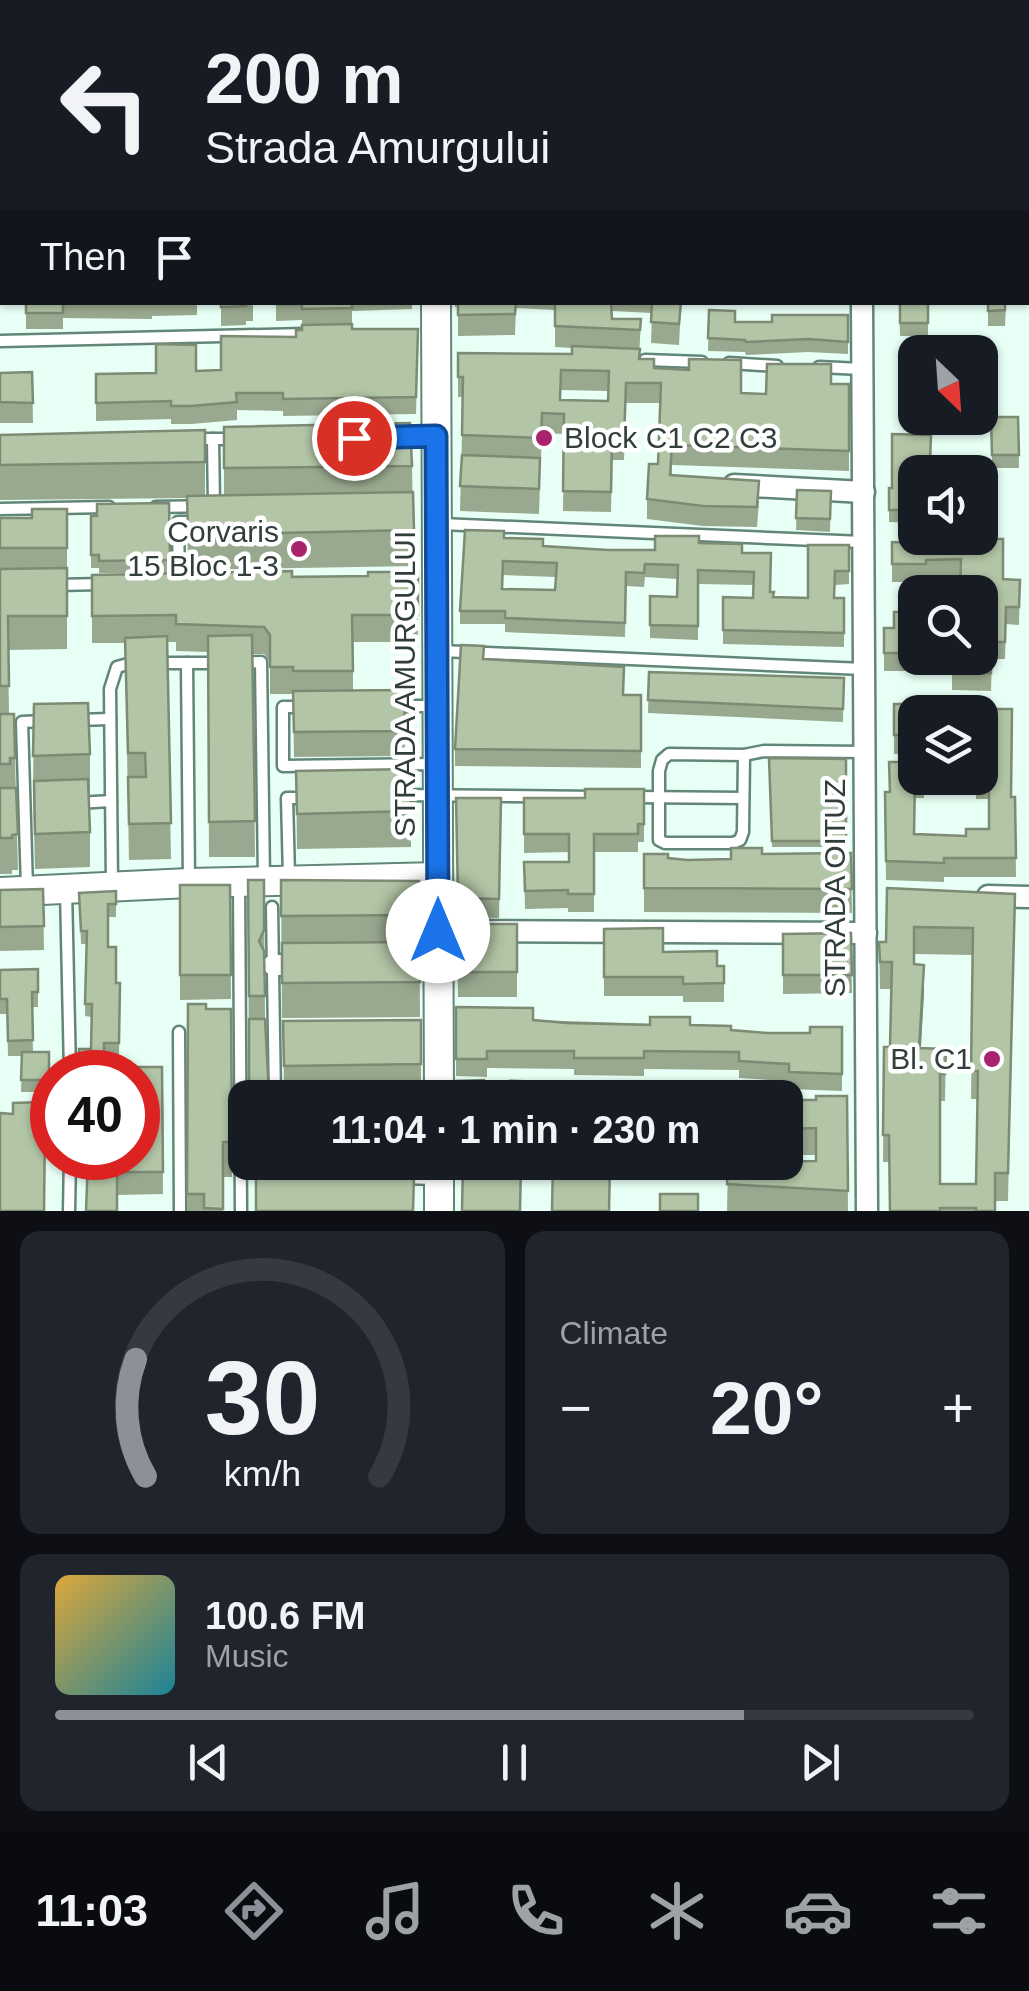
<!DOCTYPE html>
<meta charset="utf-8">
<style>
:root{--surface:#171b24;--page:#20242c;--text:#f1f3f6;--muted:#9ea1a6;--line:#363941;--accent:#8c9099}
body{margin:0;font-family:Helvetica,sans-serif;background:var(--page);color:var(--text);height:100vh;display:flex;flex-direction:column;font-size:38px;white-space:nowrap}
*{box-sizing:border-box;margin:0}
p{font-size:32px;color:var(--muted)}
.icon{flex:none;width:55px;height:55px;fill:none;stroke:currentColor;stroke-width:2;stroke-linecap:round;stroke-linejoin:round}
.map{position:relative;height:1211px;overflow:hidden}
.sheet{display:flex;flex-direction:column;gap:20px;padding:20px;background:#0d0f14;flex:1}
.sheet>*{flex:none}
.hud{position:absolute;left:0px;top:0px;width:1030px;height:305px;box-shadow:0 2px 8px #0004;background:#171b24;color:var(--text);overflow:hidden}
.needle{width:65px;rotate:155deg}
.controls{position:absolute;left:898px;top:335px;display:grid;gap:20px}
.controls a{display:grid;place-items:center;width:100px;height:100px;border-radius:20px;background:var(--surface);box-shadow:0 2px 8px #0004;font-size:50px}
.speed{position:absolute;left:30px;top:1050px;display:flex;gap:20px;font-size:50px;font-weight:700;text-align:center}
.speed>*{display:grid;place-content:center;width:130px;height:130px;border-radius:50%;background:var(--surface);box-shadow:0 2px 8px #0004;line-height:1}
.speed .limit{border:15px solid #d22;background:#fff;color:#111}
.pin{position:absolute;display:grid;place-items:center;width:85px;height:85px;color:#fff;margin:-42px;border:5px solid #fff;border-radius:50%;box-shadow:0 2px 10px #0007}
.me{position:absolute;width:110px;margin:-55px;rotate:0deg;stroke-linejoin:round;filter:drop-shadow(0 0 8px #0008)}
.turn{display:flex;align-items:center;gap:35px;height:210px;padding:0 40px;font-size:45px}
.turn .icon{width:130px;height:130px;stroke-width:2.5}
.turn b{display:block;font-size:70px;line-height:85px}
.then{display:flex;align-items:center;height:95px;padding:0 40px;background:#0003;gap:20px;font-size:38px}
.big{font-size:75px;font-weight:800;line-height:1.1}
.sheet .card{flex:1;display:flex;flex-direction:column;justify-content:center;gap:15px;min-width:0;padding:0 35px;border-radius:20px;background:var(--page)}
.sheet .dial{align-items:center;gap:0}
.dial svg{height:260px;overflow:visible;fill:none;stroke:var(--line);stroke-width:7;stroke-linecap:round;text-anchor:middle}
.dial text{fill:var(--text);stroke:none}
.song{display:flex;align-items:center;gap:30px}
.cover{width:120px;height:120px;border-radius:15px;background:linear-gradient(135deg,hsl(40 70% 55%),hsl(190 70% 35%))}
.played{height:10px;border-radius:5px;background:linear-gradient(90deg,var(--accent) 75%,var(--line) 75%)}
.keys{display:flex;justify-content:space-around;direction:ltr}
.heat{display:flex;justify-content:space-between;align-items:center;font-size:55px;direction:ltr}
.sheet .tiles{flex:1;display:grid;gap:20px;grid-template-columns:1fr 1fr}
.card:last-child{grid-column:span 2}
.trip{position:absolute;left:228px;top:1080px;width:575px;height:100px;border-radius:20px;background:var(--surface);box-shadow:0 2px 8px #0004;font-weight:800;line-height:100px;text-align:center}
.tabs{display:flex;height:160px;justify-content:space-around;align-items:center;background:#090b0e;color:var(--muted)}
.tabs .icon{width:70px;height:70px}
.tabs .current{color:var(--accent)}
.tabs b{font-size:45px;color:var(--text)}
.map>svg:first-child{display:block}
.lines{fill:none;stroke-linecap:round;stroke-linejoin:round}
.lane-casing{stroke:#628677;stroke-width:15}
.street-casing{stroke:#628677;stroke-width:25}
.secondary-casing{stroke:#628677;stroke-width:32}
.lane{stroke:#fff;stroke-width:10}
.street{stroke:#fff;stroke-width:20}
.secondary{stroke:#fff;stroke-width:28}
.wall{fill:#99a98f;fill-rule:evenodd}
.shaded-wall{fill:#7d8a74}
.building{fill:#b2c5a6;stroke:#7d8a74;stroke-width:2.5;fill-rule:evenodd}
.route-casing{stroke:#114b97;stroke-width:25}
.route{stroke:#1a73e8;stroke-width:18}
.poi-dot{fill:#a9236c;stroke:#fff;stroke-width:4}
.labels{text-anchor:middle;stroke-width:9;stroke-linejoin:round;paint-order:stroke}
.poi-label{font-size:30px;fill:#303f39;stroke:#fff;text-anchor:end}
.street-label{font-size:30px;fill:#303f39;stroke:#fff}
</style>
<div class="map">
<svg width="1029" height="1211" viewBox="0 0 1029 1211">
<rect width="100%" height="100%" fill="#e7fff4"/>
<g class="lines">
<defs>
<g id="lane">
<polyline points="0,27 2,27"/>
<polyline points="0,143 2,143"/>
<polyline points="0,244 2,244"/>
<polyline points="0,341 305,334"/>
<polyline points="645,360 702,362"/>
<polyline points="729,363 777,366"/>
<polyline points="819,367 862,369"/>
<polyline points="398,437 436,436"/>
<polyline points="193,439 236,439"/>
<polyline points="156,507 214,506 213,439"/>
<polyline points="0,509 109,507"/>
<polyline points="441,524 863,542"/>
<polyline points="179,583 178,522 201,522"/>
<polyline points="58,585 101,584"/>
<polyline points="441,651 864,669"/>
<polyline points="157,663 187,663 189,882"/>
<polyline points="187,663 218,663"/>
<polyline points="240,663 261,662 264,879"/>
<polyline points="391,706 434,706"/>
<polyline points="304,707 283,707 283,766 436,764"/>
<polyline points="76,720 110,719"/>
<polygon points="669,754 744,755 743,832 740,840 733,843 665,843 659,840 659,771 662,760"/>
<polyline points="744,755 764,751 865,752"/>
<polyline points="399,795 597,797"/>
<polyline points="634,797 743,798"/>
<polyline points="77,803 111,801"/>
<polyline points="289,877 287,798 307,798"/>
<polyline points="239,882 241,1211"/>
<polyline points="112,884 110,689 117,667 135,662"/>
<polyline points="27,888 22,722 44,721"/>
<polyline points="66,890 70,1072"/>
<polyline points="272,907 275,1098"/>
<polyline points="179,1032 180,1211"/>
<polyline points="400,1178 438,1179"/>
<polyline points="69,1211 70,1158"/>
</g>
<g id="street">
<polyline points="860,2 860,0"/>
<polyline points="1028,183 1029,183"/>
<polyline points="862,302 867,1211"/>
<polyline points="734,485 864,492"/>
<polyline points="988,896 1029,897"/>
<polyline points="439,931 866,933"/>
<polyline points="273,965 307,965"/>
<polyline points="511,1092 667,1098"/>
</g>
<g id="secondary">
<polyline points="436,0 436,2"/>
<polyline points="436,302 439,1098"/>
<polyline points="0,892 189,883 438,877"/>
<polyline points="439,1162 439,1211"/>
</g>
</defs>
<!-- lane casing -->
<use href="#lane" class="lane-casing"/>
<!-- street casing -->
<use href="#street" class="street-casing"/>
<!-- secondary casing -->
<use href="#secondary" class="secondary-casing"/>
<!-- lane -->
<use href="#lane" class="lane"/>
<!-- street -->
<use href="#street" class="street"/>
<!-- secondary -->
<use href="#secondary" class="secondary"/>
</g>
<!-- wall -->
<g class="wall">
<polygon points="0,0 36,0 36,2 160,0 160,2 2,2 2,6 0,6"/>
<polygon points="194,0 286,0 286,1 194,2"/>
<rect x="460" y="0" width="35" height="2"/>
<polygon points="793,0 839,0 838,2"/>
<rect x="0" y="75" width="2" height="47"/>
<rect x="0" y="151" width="2" height="82"/>
<polygon points="26,302 197,302 197,315 152,316 152,319 63,318 63,329 26,329"/>
<polygon points="221,302 253,302 253,321 246,321 246,325 221,326"/>
<polygon points="276,302 412,302 412,309 352,311 352,329 418,329 416,414 283,416 283,411 237,410 237,420 191,424 171,424 171,419 96,421 96,374 221,370 296,337 302,330 302,320 276,321"/>
<path d="M455,302H683L681,304L679,345L651,343L652,313L612,311V319H641L639,359L654,368L741,393L766,394L831,384H849V471L672,465V476L759,501L757,527L703,526L647,519V499L658,464L660,403H626L624,460H612L611,512L563,511L564,434L542,433L541,458L479,456L540,483L539,514L460,511L463,397H458V353L572,354V348L555,347V310L516,308L515,335L458,336V307H455ZM561,390L608,391V401L561,400Z"/>
<polygon points="899,302 928,302 928,336 900,336"/>
<polygon points="1006,302 1005,326 988,326 988,303 955,303"/>
<polygon points="709,310 735,322 772,322 848,315 848,354 808,352 746,355 745,352 708,351"/>
<polygon points="32,372 33,423 0,423 0,373"/>
<polygon points="991,417 1018,417 1019,468 992,468"/>
<polygon points="224,427 412,466 414,566 188,570 187,498 0,500 0,435 205,430 205,496 224,496"/>
<polygon points="915,472 915,523 889,522 889,488 892,488"/>
<polygon points="797,490 831,491 830,532 796,530"/>
<polygon points="169,503 170,573 99,573 99,568 91,568 91,516"/>
<polygon points="67,509 67,568 0,569 0,518 32,518"/>
<path d="M504,538L543,546L608,550H655L699,543L742,553L773,597L808,598L849,545V584L835,585L834,598H844V647L723,644V597L753,598L754,585L698,584V640L650,638V596L677,597L678,579L645,577L644,587L626,586L625,637L505,632V624H460V611ZM503,575L556,577L555,590L503,589Z"/>
<polygon points="892,542 927,543 1003,579 1020,580 1019,625 1006,624 1005,659 992,659 991,691 952,690 952,658 980,658 980,592 960,577 926,577 926,582 892,582"/>
<polygon points="67,568 67,649 8,650 9,714 15,758 18,870 12,870 12,874 0,874 0,569"/>
<polygon points="418,572 418,642 353,642 353,691 404,690 405,756 294,757 293,694 270,694 270,662 264,654 253,654 255,857 209,857 208,652 176,651 176,642 167,642 171,859 129,860 125,643 92,643 92,575 368,576"/>
<polygon points="915,612 916,671 884,671 884,628 894,628"/>
<polygon points="484,659 624,695 641,695 641,768 455,766 455,749"/>
<polygon points="649,672 844,678 843,722 648,713"/>
<polygon points="34,704 90,754 90,867 35,869 33,791"/>
<polygon points="894,704 915,712 924,778 924,798 915,798 914,834 966,836 989,829 989,799 976,799 976,778 980,752 1011,797 1015,797 1016,877 944,877 944,882 886,880 885,792 889,792 899,762 899,754 894,754"/>
<polygon points="769,758 846,759 846,847 772,847"/>
<polygon points="410,769 411,847 297,849 296,771"/>
<polygon points="644,789 644,842 638,842 638,852 594,852 594,912 568,912 568,908 525,909 524,862 569,862 569,852 524,853 524,798 585,798"/>
<polygon points="456,798 501,798 499,918 458,917"/>
<polygon points="851,853 852,913 644,912 644,854 687,860 731,859 762,854"/>
<polygon points="248,880 264,880 265,1019 249,1098"/>
<polygon points="281,880 419,881 420,1017 282,1018"/>
<polygon points="180,885 230,885 231,999 180,1000"/>
<path d="M887,888L1015,894L1008,1201H995V1211H890L889,1162H883L884,1047H890L891,989H880L879,942H886ZM914,954L973,955L971,1099H977L976,1184H940V1101H945L946,1049L921,1048L924,992L914,964Z"/>
<polygon points="43,889 44,950 0,951 0,890"/>
<polygon points="116,891 116,917 108,917 108,947 116,983 120,983 119,1056 104,1056 91,1049 92,1017 85,1016 86,944 81,944 79,893"/>
<polygon points="457,924 517,924 517,997 458,997"/>
<polygon points="604,929 663,952 717,966 724,966 724,1002 683,1002 683,996 604,996"/>
<polygon points="851,933 852,993 783,994 783,934"/>
<polygon points="38,969 38,1007 32,1007 33,1052 49,1052 49,1092 21,1092 22,1056 8,1056 7,1014 0,1014 0,970"/>
<polygon points="188,1004 206,1009 231,1009 232,1177 223,1177 223,1211 187,1211"/>
<polygon points="456,1007 533,1020 690,1025 767,1033 810,1033 842,1027 842,1091 789,1089 789,1081 739,1078 739,1070 644,1069 644,1076 574,1075 574,1069 487,1068 487,1077 456,1076"/>
<polygon points="421,1020 421,1089 284,1090 283,1021"/>
<polygon points="162,1067 163,1194 117,1195 85,1178 85,1158 138,1158"/>
<polygon points="847,1096 848,1211 727,1211 728,1162 816,1161 816,1155 785,1155 785,1100 816,1100"/>
<polygon points="51,1109 51,1141 45,1142 13,1114"/>
<polygon points="249,1162 422,1162 422,1170 301,1169 250,1177"/>
</g>
<!-- shaded-wall -->
<polygon class="shaded-wall" points="924,965 924,992 919,1076 919,1048"/>
<!-- building -->
<g class="building">
<rect x="544" y="0" width="88" height="2"/>
<rect x="902" y="0" width="30" height="2"/>
<rect x="966" y="0" width="31" height="2"/>
<polygon points="86,1 86,2 6,2"/>
<rect x="0" y="75" width="2" height="22"/>
<rect x="0" y="151" width="2" height="64"/>
<polygon points="26,302 152,302 152,303 63,303 63,313 26,313"/>
<polygon points="221,302 246,302 246,306 221,307"/>
<polygon points="276,302 352,302 352,308 302,309 302,304 276,304"/>
<polygon points="458,302 516,302 515,314 458,315"/>
<polygon points="555,302 611,302 612,319 641,319 640,330 555,326"/>
<polygon points="652,302 681,302 679,324 651,322"/>
<rect x="900" y="302" width="28" height="21"/>
<polygon points="988,302 1005,302 1005,310 988,311"/>
<polygon points="709,310 735,311 735,322 772,322 772,315 848,315 848,342 808,339 746,342 745,340 708,338"/>
<polygon points="352,324 352,329 418,329 416,397 283,399 283,393 236,393 237,402 191,406 171,406 171,401 96,403 96,374 156,373 156,344 196,345 196,371 221,370 221,336 296,337 296,330 302,330 302,325"/>
<path d="M572,346L640,349L639,359H654V368L689,370V359L741,360V393L766,394L767,364H831V384H849V451L672,445L670,475L759,481L757,507L703,506L647,499L649,464H658L661,383H626L624,440H612L611,492L563,491L564,414L542,413L541,438L462,435L463,377H458V353L572,354ZM561,370L609,371L608,401L560,400Z"/>
<polygon points="32,372 33,403 0,402 0,373"/>
<polygon points="991,417 1018,417 1019,455 992,455"/>
<polygon points="410,423 412,466 224,468 224,427"/>
<polygon points="205,430 205,462 0,465 0,435"/>
<polygon points="892,434 931,435 930,462 934,462 934,472 915,472 915,510 889,510 889,488 892,488"/>
<polygon points="462,455 540,458 539,489 460,486"/>
<polygon points="797,490 831,491 830,519 796,518"/>
<polygon points="413,492 414,530 188,535 187,496"/>
<polygon points="169,503 170,560 99,561 99,555 91,555 91,516 97,516 97,504"/>
<polygon points="32,509 67,509 67,548 0,548 0,518 32,518"/>
<path d="M465,530L504,531V538L543,539V546L608,550H655V536H699V543L742,544V553H771L770,592H774L773,597L808,598V545H849V571H835L834,598H844V633L723,630V597L753,598L754,572L698,570V626L650,625V596L677,597L678,565L645,564L644,573L626,572L625,623L505,618V611H460ZM503,561L557,563L555,590L502,589Z"/>
<polygon points="927,538 1003,539 1003,579 1020,580 1019,607 1006,607 1005,642 992,642 991,673 952,673 952,658 980,658 980,592 960,592 961,559 926,560 926,564 892,564 892,542 927,543"/>
<polygon points="67,568 67,616 8,616 9,686 0,686 0,569"/>
<polygon points="292,571 292,577 368,576 368,572 418,572 418,615 352,615 353,671 293,671 293,667 270,667 270,635 264,627 176,624 176,615 92,616 92,575"/>
<polygon points="894,612 915,612 915,653 884,653 884,628 894,628"/>
<polygon points="252,635 255,821 209,822 208,636"/>
<polygon points="167,636 171,823 129,824 128,777 146,777 145,753 128,753 125,638"/>
<polygon points="461,645 484,646 483,659 624,667 623,695 641,695 641,751 455,749"/>
<polygon points="649,672 844,678 843,709 648,700"/>
<polygon points="404,690 405,731 294,732 293,691"/>
<polygon points="88,703 90,754 33,756 34,704"/>
<polygon points="894,704 944,704 944,712 915,712 915,778 924,778 924,779 915,780 914,834 966,836 966,829 989,829 989,780 976,780 976,778 980,778 981,709 1012,709 1011,797 1015,797 1016,858 944,858 944,863 886,861 885,792 890,792 889,762 900,762 899,735 894,735"/>
<polygon points="0,714 14,714 15,758 10,758 10,764 0,764"/>
<polygon points="769,758 846,759 846,841 772,841"/>
<polygon points="410,769 411,811 297,814 296,771"/>
<polygon points="88,779 90,832 35,834 34,781"/>
<polygon points="0,788 16,788 18,834 12,835 12,838 0,838"/>
<polygon points="585,789 644,789 644,824 638,824 638,834 594,834 594,894 568,894 568,890 525,891 524,862 569,862 569,834 524,834 524,798 585,798"/>
<polygon points="456,798 501,798 499,899 458,898"/>
<polygon points="731,848 762,848 762,854 851,853 852,889 644,888 644,854 668,854 668,858 687,860 731,859"/>
<polygon points="248,880 264,880 264,930 259,941 264,951 265,996 249,996"/>
<polygon points="281,880 419,881 419,915 281,916"/>
<polygon points="180,885 230,885 231,975 180,975"/>
<path d="M887,888L1015,894L1008,1173H995V1211H976V1208H940V1211H890L889,1135H883L884,1047H890L892,962H880L879,942H886ZM914,927L973,928L971,1071H978L976,1184H940V1074H945L946,1049L919,1048L924,965L914,964Z"/>
<polygon points="43,889 44,926 0,927 0,890"/>
<polygon points="116,891 116,904 108,904 108,947 116,947 116,983 120,983 119,1043 104,1043 104,1072 79,1072 79,1049 91,1049 92,1004 85,1004 87,931 81,931 79,893"/>
<polygon points="457,924 517,924 517,972 458,972"/>
<polygon points="663,928 663,952 717,951 717,966 724,966 724,983 683,984 683,977 604,977 604,929"/>
<polygon points="851,933 852,975 783,975 783,934"/>
<polygon points="420,942 420,982 282,983 282,943"/>
<polygon points="38,969 38,992 32,992 33,1040 8,1041 7,999 0,999 0,970"/>
<polygon points="188,1004 206,1004 206,1009 231,1009 232,1142 223,1142 223,1209 204,1208 204,1194 187,1194"/>
<polygon points="456,1007 533,1008 533,1020 567,1023 650,1025 650,1017 690,1017 690,1025 731,1026 731,1030 767,1033 810,1033 810,1027 842,1027 842,1074 789,1072 789,1064 739,1061 739,1052 644,1051 644,1058 574,1058 574,1051 487,1051 487,1059 456,1059"/>
<polygon points="249,1019 265,1019 269,1095 422,1095 422,1098 249,1098"/>
<polygon points="421,1020 421,1064 284,1066 283,1021"/>
<polygon points="22,1052 49,1052 49,1080 21,1080"/>
<polygon points="128,1067 162,1067 163,1172 117,1172 117,1211 86,1211 88,1158 138,1158 138,1072 128,1072"/>
<polygon points="484,1080 484,1085 534,1087 534,1095 562,1095 561,1098 454,1098 454,1081"/>
<polygon points="816,1096 847,1096 848,1191 727,1184 728,1162 816,1161 816,1128 785,1129 785,1100 816,1100"/>
<polygon points="43,1102 43,1110 51,1109 51,1125 45,1125 44,1211 0,1211 0,1113 13,1114 13,1103"/>
<polygon points="256,1162 301,1162 301,1175 389,1173 389,1176 414,1176 413,1211 256,1211"/>
<polygon points="463,1162 521,1162 520,1211 462,1211"/>
<polygon points="553,1162 610,1162 609,1211 552,1211"/>
<rect x="660" y="1194" width="38" height="17"/>
</g>
<g class="lines">
<defs>
<polyline id="route" points="354,438 436,436 438,931"/>
</defs>
<!-- route casing -->
<use href="#route" class="route-casing"/>
<!-- route -->
<use href="#route" class="route"/>
</g>
<!-- markers -->
<g class="poi-dot">
<circle cx="544" cy="438" r="10"/>
<circle cx="299" cy="549" r="10"/>
<circle cx="992" cy="1059" r="10"/>
</g>
<g class="labels">
<!-- poi labels -->
<g class="poi-label">
<text x="564" y="448" text-anchor="start">Block C1 C2 C3</text>
<text x="279" y="542">Corvaris<tspan x="279" dy="34">15 Bloc 1-3</tspan></text>
<text x="972" y="1069">Bl. C1</text>
</g>
<!-- street labels -->
<g class="street-label">
<text transform="translate(405 684) rotate(-90)" y="10">STRADA AMURGULUI</text>
<text transform="translate(835 888) rotate(-90)" y="10">STRADA OITUZ</text>
</g>
</g>
</svg>
<div class="controls">
<a><svg class="needle" viewBox="-14 -14 28 28"><path d="M0-13l5 13h-10z" fill="#e53935"/><path d="M0 13l5-13h-10z" fill="#9ea1a6"/></svg></a>
<a><svg class="icon" aria-label="sound" viewBox="0 0 24 24"><path d="M4 9h4l5-4v14l-5-4H4zM17 9q2 3 0 6"/></svg></a>
<a><svg class="icon" aria-label="search" viewBox="0 0 24 24"><circle cx="10" cy="10" r="6"/><path d="M15 15l6 6"/></svg></a>
<a><svg class="icon" aria-label="layers" viewBox="0 0 24 24"><path d="M12 4l9 5-9 5-9-5zM3 14l9 5 9-5"/></svg></a>
</div>
<div class="speed"><div class="limit">40</div></div>
<div class="pin" style="left:354px;top:438px;background:#d93025"><svg class="icon" aria-label="arrive" viewBox="0 0 24 24"><path d="M6 21V4h12l-3 4 3 4H6"/></svg></div>
<svg class="me" style="left:438px;top:931px" viewBox="-20 -20 40 40"><circle r="19" fill="#fff"/><path d="M0-13L10 11 0 6-10 11z" fill="#1a73e8"/></svg>
<div class="trip">11:04 · 1 min · 230 m</div>
<div class="hud">
<div class="turn"><svg class="icon" aria-label="left" viewBox="0 0 24 24"><path d="M17 20v-9H6M10 6l-5 5 5 5"/></svg><div><b>200 m</b>Strada Amurgului</div></div>
<div class="then">Then<svg class="icon" aria-label="arrive" viewBox="0 0 24 24"><path d="M6 21V4h12l-3 4 3 4H6"/></svg></div>
</div>
</div>
<section class="sheet">
<div class="tiles">
<div class="card dial"><svg viewBox="0 0 100 80">
<path d="M14 69A42 42 0 1 1 86 69"/>
<path d="M14 69A42 42 0 0 1 11 33" stroke="#8c9099"/>
<text x="50" y="56" font-size="32" font-weight="700">30</text>
<text x="50" y="72" font-size="11">km/h</text>
</svg></div>
<div class="card"><p>Climate</p>
<div class="heat"><a>−</a><b class="big">20°</b><a>+</a></div>
</div>
<div class="card">
<div class="song"><i class="cover"></i><div><b>100.6 FM</b><p>Music</p></div></div>
<div class="played"></div>
<div class="keys"><svg class="icon" aria-label="previous" viewBox="0 0 24 24"><path d="M18 5L8 12l10 7zM5 5v14"/></svg><svg class="icon" aria-label="pause" viewBox="0 0 24 24"><path d="M8 5v14M16 5v14"/></svg><svg class="icon" aria-label="next" viewBox="0 0 24 24"><path d="M6 5l10 7-10 7zM19 5v14"/></svg></div>
</div>
</div>
</section>
<nav class="tabs">
<b>11:03</b>
<svg class="icon current" aria-label="directions" viewBox="0 0 24 24"><path d="M12 3l9 9-9 9-9-9zM9 14v-3h6M13 9l2 2-2 2"/></svg>
<svg class="icon" aria-label="music" viewBox="0 0 24 24"><path d="M9 18V5l10-2v13"/><circle cx="6" cy="18" r="3"/><circle cx="16" cy="16" r="3"/></svg>
<svg class="icon" aria-label="phone" viewBox="0 0 24 24"><path d="M5 4h4l2 5-3 2q2 4 5 5l2-3 5 2v4C11 20 4 13 5 4z"/></svg>
<svg class="icon" aria-label="climate" viewBox="0 0 24 24"><path d="M12 3v18M4 7l16 10M4 17L20 7"/></svg>
<svg class="icon" aria-label="car" viewBox="0 0 24 24"><path d="M5 17H2v-5l4-1 3-4h7l3 4 3 1v5h-3M9 17h6M6 11h13"/><circle cx="7" cy="17" r="2"/><circle cx="17" cy="17" r="2"/></svg>
<svg class="icon" aria-label="filters" viewBox="0 0 24 24"><path d="M4 7h16M4 17h16"/><circle cx="9" cy="7" r="2"/><circle cx="15" cy="17" r="2"/></svg>
</nav>
